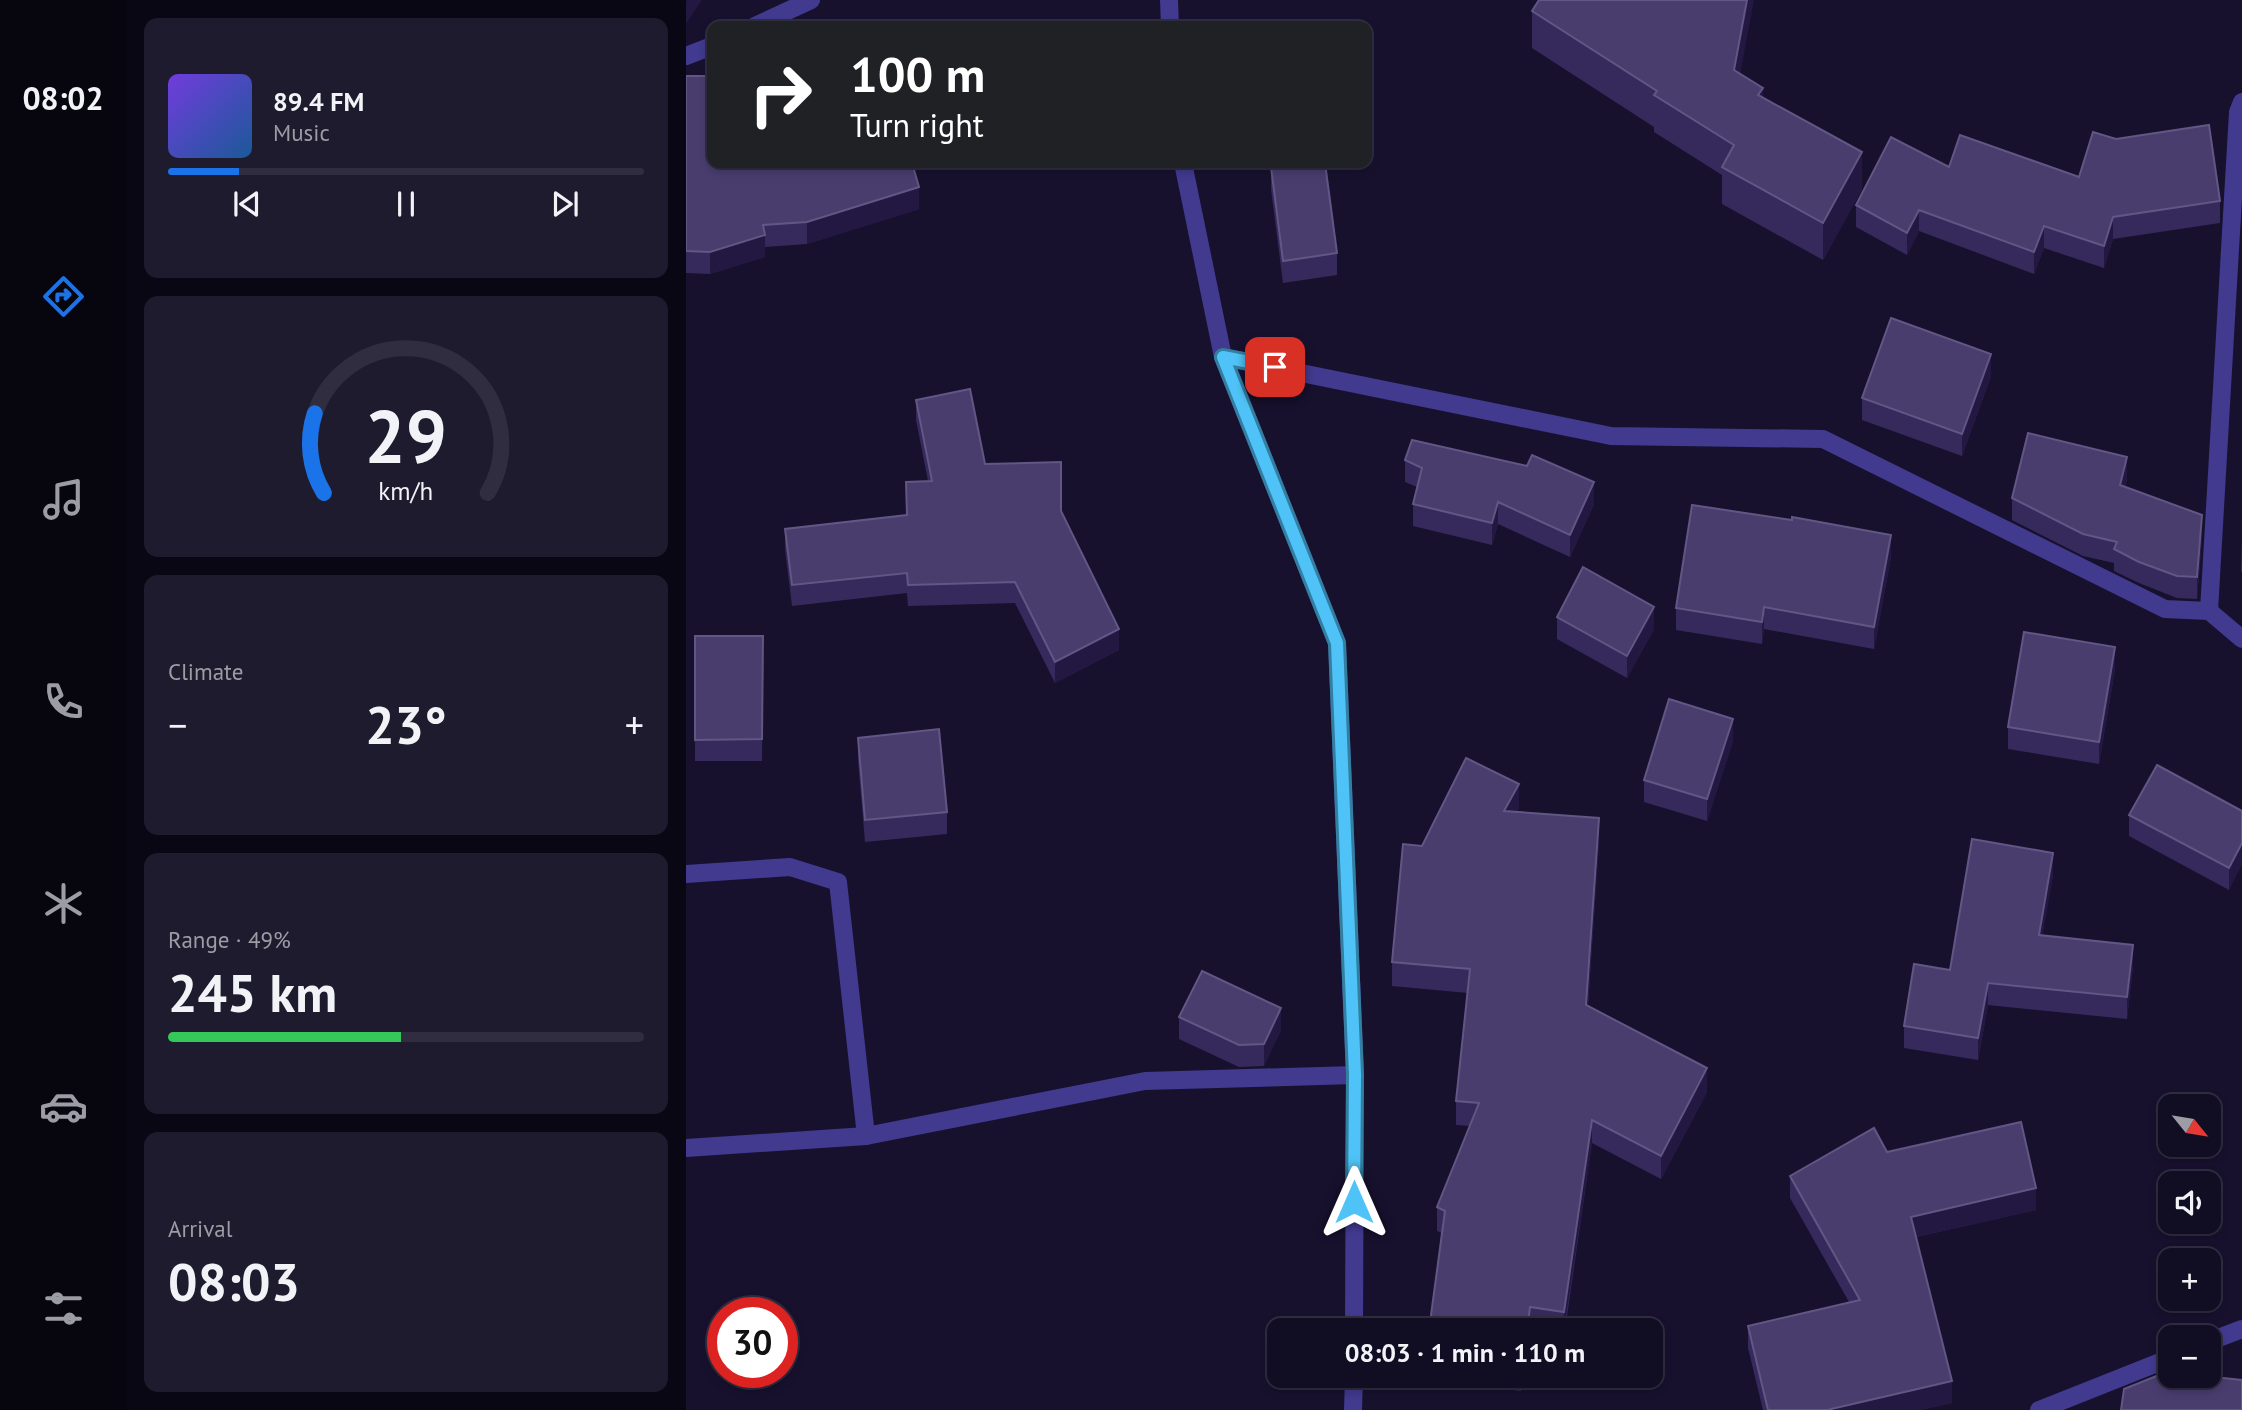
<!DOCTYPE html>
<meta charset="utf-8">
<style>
:root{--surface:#110d22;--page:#1e1b2f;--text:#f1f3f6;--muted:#9c9ca5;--line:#302d40;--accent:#1a73e8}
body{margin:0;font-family:"PT Sans",sans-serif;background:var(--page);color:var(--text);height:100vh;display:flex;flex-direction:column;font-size:26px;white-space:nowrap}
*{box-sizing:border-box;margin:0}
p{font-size:23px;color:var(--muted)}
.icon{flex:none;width:38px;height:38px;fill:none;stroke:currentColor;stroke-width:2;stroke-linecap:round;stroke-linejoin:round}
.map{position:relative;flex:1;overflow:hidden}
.panel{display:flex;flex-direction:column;gap:18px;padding:18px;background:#090713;width:560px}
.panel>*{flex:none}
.top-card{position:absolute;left:21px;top:21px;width:665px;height:147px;border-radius:14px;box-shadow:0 4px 10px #0003,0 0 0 2px var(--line);background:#202124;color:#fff;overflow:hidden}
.needle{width:46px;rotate:120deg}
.tools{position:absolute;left:1472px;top:1094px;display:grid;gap:14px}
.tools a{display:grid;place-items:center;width:63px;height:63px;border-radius:14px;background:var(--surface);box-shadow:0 4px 10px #0003,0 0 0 2px var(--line);font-size:35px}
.speed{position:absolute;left:21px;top:1297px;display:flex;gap:14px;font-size:35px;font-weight:700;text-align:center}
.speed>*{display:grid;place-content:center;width:91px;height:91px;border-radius:50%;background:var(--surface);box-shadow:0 4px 10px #0003,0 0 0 2px var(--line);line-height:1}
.speed .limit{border:10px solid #d22;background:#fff;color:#111}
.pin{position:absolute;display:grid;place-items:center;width:60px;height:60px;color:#fff;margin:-30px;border-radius:14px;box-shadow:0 4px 10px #0006}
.me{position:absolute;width:77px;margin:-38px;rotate:0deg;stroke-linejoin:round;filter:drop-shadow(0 0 5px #0008)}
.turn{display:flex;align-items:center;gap:24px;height:147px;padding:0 28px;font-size:32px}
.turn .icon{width:91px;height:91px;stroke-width:2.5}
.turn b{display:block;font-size:49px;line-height:60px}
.big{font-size:52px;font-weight:800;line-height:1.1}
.panel .card{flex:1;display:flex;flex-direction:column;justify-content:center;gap:10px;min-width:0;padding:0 24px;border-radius:14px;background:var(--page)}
.panel .dial{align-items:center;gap:0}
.dial svg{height:182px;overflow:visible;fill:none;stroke:var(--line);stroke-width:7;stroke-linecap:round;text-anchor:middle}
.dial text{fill:var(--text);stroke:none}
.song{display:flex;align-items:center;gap:21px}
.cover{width:84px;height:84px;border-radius:10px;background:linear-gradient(135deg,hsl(260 70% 55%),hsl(210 70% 35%))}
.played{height:7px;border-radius:4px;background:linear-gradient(90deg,var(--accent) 15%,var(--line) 15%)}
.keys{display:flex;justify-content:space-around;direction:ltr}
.heat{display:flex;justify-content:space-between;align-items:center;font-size:38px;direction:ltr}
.charge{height:10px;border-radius:5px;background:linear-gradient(90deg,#34c759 49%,var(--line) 0)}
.trip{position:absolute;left:581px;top:1318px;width:396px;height:70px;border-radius:14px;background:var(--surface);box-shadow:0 4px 10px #0003,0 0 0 2px var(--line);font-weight:800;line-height:70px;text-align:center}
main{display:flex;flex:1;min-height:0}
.tabs{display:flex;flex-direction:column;width:126px;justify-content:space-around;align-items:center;background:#07050e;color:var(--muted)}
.tabs .icon{width:49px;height:49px}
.tabs .on{color:var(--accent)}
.tabs b{font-size:32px;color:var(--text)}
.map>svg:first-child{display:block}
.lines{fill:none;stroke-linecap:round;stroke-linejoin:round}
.minor{stroke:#413a8f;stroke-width:18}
.wall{fill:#362a5c}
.shaded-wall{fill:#221842}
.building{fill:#493d6e;stroke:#615684;stroke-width:2}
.route-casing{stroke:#337fa1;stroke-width:18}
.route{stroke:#4fc3f7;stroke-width:12}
</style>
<main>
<nav class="tabs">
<b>08:02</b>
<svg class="icon on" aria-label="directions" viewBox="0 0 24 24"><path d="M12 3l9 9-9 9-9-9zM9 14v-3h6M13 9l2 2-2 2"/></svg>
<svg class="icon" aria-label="music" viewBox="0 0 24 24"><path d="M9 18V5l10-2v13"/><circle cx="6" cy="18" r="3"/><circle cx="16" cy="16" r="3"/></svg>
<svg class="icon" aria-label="phone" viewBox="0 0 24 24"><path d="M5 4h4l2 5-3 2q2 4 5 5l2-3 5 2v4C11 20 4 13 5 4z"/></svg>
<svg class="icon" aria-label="climate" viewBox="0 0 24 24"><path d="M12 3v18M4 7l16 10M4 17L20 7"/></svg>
<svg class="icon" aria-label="car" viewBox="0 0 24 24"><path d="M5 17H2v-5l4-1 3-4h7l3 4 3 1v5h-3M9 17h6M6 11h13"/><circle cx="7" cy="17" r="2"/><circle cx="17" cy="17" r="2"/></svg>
<svg class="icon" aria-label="filters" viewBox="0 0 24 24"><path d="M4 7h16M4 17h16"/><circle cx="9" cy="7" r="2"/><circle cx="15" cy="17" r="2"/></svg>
</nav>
<section class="panel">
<div class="card">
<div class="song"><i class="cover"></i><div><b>89.4 FM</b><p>Music</p></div></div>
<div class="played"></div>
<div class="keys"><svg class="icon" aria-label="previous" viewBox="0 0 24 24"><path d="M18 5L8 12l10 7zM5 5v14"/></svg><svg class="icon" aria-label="pause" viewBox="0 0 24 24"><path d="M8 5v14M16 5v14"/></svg><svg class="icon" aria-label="next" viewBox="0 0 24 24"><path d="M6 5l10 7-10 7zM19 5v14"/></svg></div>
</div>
<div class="card dial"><svg viewBox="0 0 100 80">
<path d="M14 69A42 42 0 1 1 86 69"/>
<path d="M14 69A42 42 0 0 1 10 34" stroke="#1a73e8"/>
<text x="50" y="56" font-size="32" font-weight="700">29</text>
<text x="50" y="72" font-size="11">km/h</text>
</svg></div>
<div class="card"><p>Climate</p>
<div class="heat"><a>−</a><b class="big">23°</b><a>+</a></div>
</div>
<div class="card"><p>Range · 49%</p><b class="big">245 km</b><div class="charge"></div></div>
<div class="card"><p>Arrival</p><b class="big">08:03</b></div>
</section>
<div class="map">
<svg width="1556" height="1410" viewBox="0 0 1556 1410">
<rect width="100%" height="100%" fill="#17112e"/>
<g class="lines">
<!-- minor -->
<g class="minor">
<polyline points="483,0 484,26"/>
<polyline points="69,26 125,0"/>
<polyline points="0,56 26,46"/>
<polyline points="497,163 537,357 651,643 669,1075 668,1330"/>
<polyline points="537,357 925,436 1137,439 1479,609 1523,611 1556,639"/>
<polyline points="1523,611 1552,112 1556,102"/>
<polyline points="0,874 104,867 152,882 180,1136"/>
<polyline points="0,1148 180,1136 459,1081 669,1075"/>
<polyline points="1522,1342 1556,1329"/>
<polyline points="667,1410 668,1376"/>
<polyline points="1353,1410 1484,1358"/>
</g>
</g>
<!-- wall -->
<g class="wall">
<polygon points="846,11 1054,74 1077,98 1176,189 1137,260 1036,204 1036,175 968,132 968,127 846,48"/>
<polygon points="0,76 26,163 233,209 121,244 79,247 79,257 24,274 0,273"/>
<polygon points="585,167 651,253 651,275 597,283 585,189"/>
<polygon points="1263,167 1393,177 1534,201 1534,223 1427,239 1418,268 1358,248 1348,274 1233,231 1221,255 1170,227 1170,205"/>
<polygon points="1305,376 1276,456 1176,420 1176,398"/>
<polygon points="230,400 299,464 375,511 433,650 369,683 329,603 222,606 221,593 106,606 99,549 99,529 220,515 242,481 230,420"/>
<polygon points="719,460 908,504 884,557 812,524 806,545 727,526 727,504 731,487 719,482"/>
<polygon points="1441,479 1439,487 1516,537 1511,599 1491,598 1453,583 1428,571 1428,563 1397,556 1326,520 1326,498"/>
<polygon points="1556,540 1556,572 1555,571"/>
<polygon points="1205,557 1188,649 1078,629 1076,644 990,630 990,608"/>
<polygon points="871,617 968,629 941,678 871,639"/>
<polygon points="9,636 77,636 76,761 9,761"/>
<polygon points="1429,669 1413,764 1322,749 1322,727"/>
<polygon points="172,738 261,812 261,834 179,842 172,760"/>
<polygon points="1047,741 1021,821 958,802 958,780"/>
<polygon points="833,808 831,811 913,842 902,1006 1021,1092 975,1179 906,1143 879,1330 743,1330 756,1233 751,1231 751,1207 784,1126 770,1125 770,1101 782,993 706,986 706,962"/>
<polygon points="1556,811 1543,890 1443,836 1443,815"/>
<polygon points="1367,875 1356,935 1447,967 1441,1019 1302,1005 1292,1060 1218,1048 1218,1026 1264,970"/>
<polygon points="493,1017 595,1030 578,1066 553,1067 493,1039"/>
<polygon points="1104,1176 1350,1210 1230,1237 1266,1403 1234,1410 1077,1410 1062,1348 1062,1326 1163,1302 1104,1198"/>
<polygon points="739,1376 838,1376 835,1391 739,1378"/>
</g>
<!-- shaded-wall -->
<g class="shaded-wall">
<polygon points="1,0 16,0 0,24 0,2"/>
<polygon points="1061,0 1068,0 1048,107 1048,70"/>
<polygon points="1077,88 1077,125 1072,95"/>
<polygon points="1176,152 1176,189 1137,260 1137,223"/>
<polygon points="233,187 233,209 121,244 121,222"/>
<polygon points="1233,210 1233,231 1221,255 1221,233"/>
<polygon points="1427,217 1427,239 1418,268 1418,246"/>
<polygon points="1358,226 1358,248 1348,274 1348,252"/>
<polygon points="79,235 79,257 24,274 24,252"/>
<polygon points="1305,354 1305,376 1276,456 1276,434"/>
<polygon points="1441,457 1441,479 1434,507 1434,485"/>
<polygon points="908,482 908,504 884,557 884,535"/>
<polygon points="812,502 812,524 806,545 806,523"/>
<polygon points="1516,515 1516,537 1511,599 1511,577"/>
<polygon points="1205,535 1205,557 1188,649 1188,627"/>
<polygon points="968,607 968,629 941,678 941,656"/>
<polygon points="1078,607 1078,629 1076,644 1076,622"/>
<polygon points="433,629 433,650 369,683 369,662"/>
<polygon points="1429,647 1429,669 1413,764 1413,742"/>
<polygon points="1047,719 1047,741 1021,821 1021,799"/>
<polygon points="833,784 833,808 818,834 818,811"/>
<polygon points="913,818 913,842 900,1029 900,1005"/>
<polygon points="1556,843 1556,865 1543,890 1543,868"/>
<polygon points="1367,853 1367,875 1353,957 1353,935"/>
<polygon points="1447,945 1447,967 1441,1019 1441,997"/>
<polygon points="1302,983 1302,1005 1292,1060 1292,1038"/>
<polygon points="595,1008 595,1030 578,1066 578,1044"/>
<polygon points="1021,1068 1021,1092 975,1179 975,1156"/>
<polygon points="906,1120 906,1143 878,1330 878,1312"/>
<polygon points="1350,1188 1350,1210 1225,1238 1225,1217"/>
<polygon points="844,1307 844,1330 841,1330"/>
<polygon points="835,1376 838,1376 835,1391"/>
<polygon points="1266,1381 1266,1403 1234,1410 1141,1410"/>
</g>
<!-- building -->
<g class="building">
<polygon points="853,0 1061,0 1048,70 1077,88 1072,95 1176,152 1137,223 1036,167 1048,145 968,95 971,91 846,11"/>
<polygon points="0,76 26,76 26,163 226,163 233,187 121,222 77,225 79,235 24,252 0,251"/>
<polygon points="1523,125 1534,201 1427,217 1418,246 1358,226 1348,252 1233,210 1221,233 1170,205 1205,137 1263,167 1274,135 1393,177 1407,132 1430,139"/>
<polygon points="618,163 639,163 651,253 597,261 585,167"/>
<polygon points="1205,318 1305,354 1276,434 1176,398"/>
<polygon points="284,389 299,464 375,462 375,511 433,629 369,662 329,582 222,585 221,573 106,585 99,529 221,515 220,482 246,481 230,400"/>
<polygon points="1342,433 1441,457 1434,485 1516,515 1511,577 1491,576 1453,562 1428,549 1431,542 1397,534 1326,498"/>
<polygon points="726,440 841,466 846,455 908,482 884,535 812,502 806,523 727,504 736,468 719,460"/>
<polygon points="1006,505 1106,520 1106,517 1205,535 1188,627 1078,607 1076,622 990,608"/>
<polygon points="897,567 968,607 941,656 871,617"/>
<polygon points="1338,632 1429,647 1413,742 1322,727"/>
<polygon points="9,636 77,636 76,739 9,740"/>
<polygon points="983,699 1047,719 1021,799 958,780"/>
<polygon points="253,729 261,812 179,820 172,738"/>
<polygon points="780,758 833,784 818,811 913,818 900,1005 1021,1068 975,1156 906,1120 878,1312 844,1307 841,1330 743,1330 759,1211 751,1207 793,1103 770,1101 784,969 706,962 717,844 736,846"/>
<polygon points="1471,765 1556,811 1556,843 1543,868 1443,815"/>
<polygon points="1286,839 1367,853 1353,935 1447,945 1441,997 1302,983 1292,1038 1218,1026 1228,964 1264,970"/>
<polygon points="516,971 595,1008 578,1044 553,1045 493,1017"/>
<polygon points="1335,1122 1350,1188 1225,1217 1266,1381 1141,1410 1082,1410 1062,1326 1174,1300 1104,1176 1188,1128 1201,1152"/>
<polygon points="1483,1371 1484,1371 1484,1376 1519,1376 1556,1380 1556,1410 1435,1410 1438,1389"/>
</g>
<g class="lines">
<defs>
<polyline id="route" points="589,367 537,357 651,643 669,1075 668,1202"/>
</defs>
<!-- route casing -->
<use href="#route" class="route-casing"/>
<!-- route -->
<use href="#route" class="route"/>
</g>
</svg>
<div class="tools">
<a><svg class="needle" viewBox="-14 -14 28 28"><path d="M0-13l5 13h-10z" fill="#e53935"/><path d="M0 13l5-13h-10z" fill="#9c9ca5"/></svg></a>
<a><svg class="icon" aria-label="sound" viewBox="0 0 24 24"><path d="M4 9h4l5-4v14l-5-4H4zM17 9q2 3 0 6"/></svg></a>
<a>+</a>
<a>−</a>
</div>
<div class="speed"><div class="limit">30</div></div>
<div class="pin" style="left:589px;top:367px;background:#d93025"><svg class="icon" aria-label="arrive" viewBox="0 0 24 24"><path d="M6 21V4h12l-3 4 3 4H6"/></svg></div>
<svg class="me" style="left:668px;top:1202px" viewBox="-20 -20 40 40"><path d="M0-17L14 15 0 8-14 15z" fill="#4fc3f7" stroke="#fff" stroke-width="4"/></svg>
<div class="trip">08:03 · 1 min · 110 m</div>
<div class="top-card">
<div class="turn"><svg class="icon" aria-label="right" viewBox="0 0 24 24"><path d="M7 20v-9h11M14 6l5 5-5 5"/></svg><div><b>100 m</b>Turn right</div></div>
</div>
</div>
</main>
